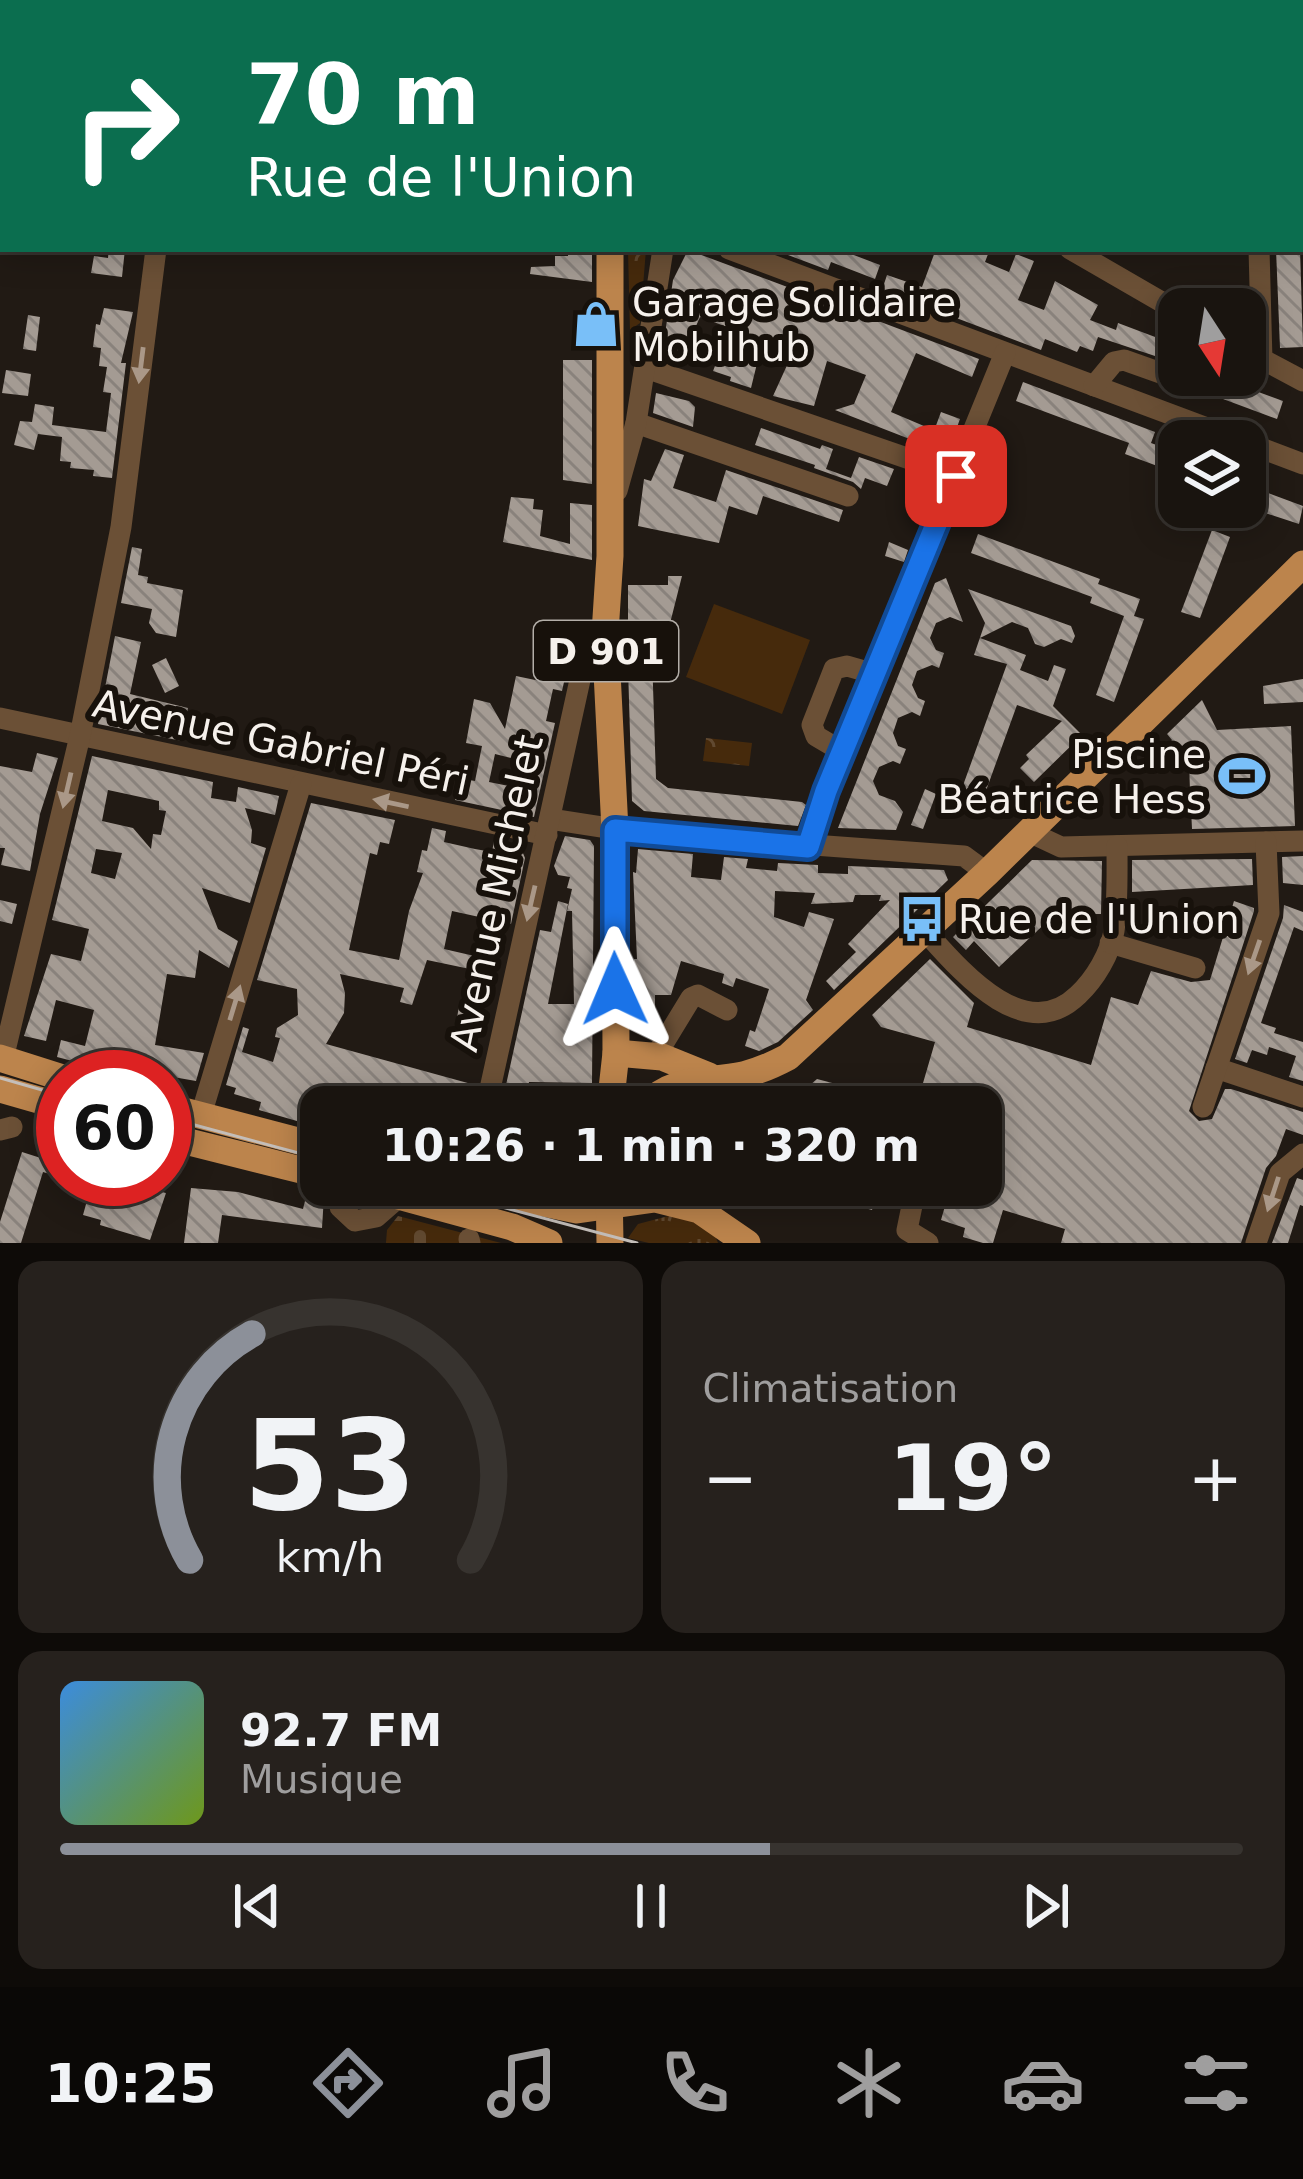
<!DOCTYPE html>
<html lang="fr">
<meta charset="utf-8">
<style>
:root{--surface:#19140f;--page:#26211d;--text:#f1f3f6;--muted:#9f9e9e;--line:#37332f;--accent:#8c9099}
body{margin:0;font-family:"DejaVu Sans",sans-serif;background:var(--page);color:var(--text);height:100vh;display:flex;flex-direction:column;font-size:45px;white-space:nowrap}
*{box-sizing:border-box;margin:0}
p{font-size:39px;color:var(--muted)}
.icon{flex:none;width:66px;height:66px;fill:none;stroke:currentColor;stroke-width:2;stroke-linecap:round;stroke-linejoin:round}
.map{position:relative;height:1243px;overflow:hidden}
.details{display:flex;flex-direction:column;gap:18px;padding:18px;background:#0e0b08;flex:1}
.details>*{flex:none}
.banner{position:absolute;left:0px;top:0px;width:1305px;height:252px;box-shadow:0 6px 30px #0003,0 0 0 3px var(--line);background:#0b6e4f;color:#fff;overflow:hidden}
.needle{width:78px;rotate:168deg}
.buttons{position:absolute;left:1158px;top:288px;display:grid;gap:24px}
.buttons a{display:grid;place-items:center;width:108px;height:108px;border-radius:24px;background:var(--surface);box-shadow:0 6px 30px #0003,0 0 0 3px var(--line);font-size:60px}
.speed{position:absolute;left:36px;top:1050px;display:flex;gap:24px;font-size:60px;font-weight:700;text-align:center}
.speed>*{display:grid;place-content:center;width:156px;height:156px;border-radius:50%;background:var(--surface);box-shadow:0 6px 30px #0003,0 0 0 3px var(--line);line-height:1}
.speed .limit{border:18px solid #d22;background:#fff;color:#111}
.pin{position:absolute;display:grid;place-items:center;width:102px;height:102px;color:#fff;margin:-51px;border-radius:24px;box-shadow:0 6px 18px #0006}
.me{position:absolute;width:132px;margin:-66px;rotate:359deg;stroke-linejoin:round;filter:drop-shadow(0 0 9px #0008)}
.turn{display:flex;align-items:center;gap:42px;height:252px;padding:0 48px;font-size:54px}
.turn .icon{width:156px;height:156px;stroke-width:2.5}
.turn b{display:block;font-size:84px;line-height:102px}
.big{font-size:90px;font-weight:600;line-height:1.1}
.details .card{flex:1;display:flex;flex-direction:column;justify-content:center;gap:18px;min-width:0;padding:0 42px;border-radius:24px;background:var(--page)}
.details .dial{align-items:center;gap:0}
.dial svg{height:312px;overflow:visible;fill:none;stroke:var(--line);stroke-width:7;stroke-linecap:round;text-anchor:middle}
.dial text{fill:var(--text);stroke:none}
.song{display:flex;align-items:center;gap:36px}
.cover{width:144px;height:144px;border-radius:18px;background:linear-gradient(135deg,hsl(210 70% 55%),hsl(80 70% 35%))}
.played{height:12px;border-radius:6px;background:linear-gradient(90deg,var(--accent) 60%,var(--line) 60%)}
.keys{display:flex;justify-content:space-around;direction:ltr}
.heat{display:flex;justify-content:space-between;align-items:center;font-size:66px;direction:ltr}
.details .tiles{flex:1;display:grid;gap:18px;grid-template-columns:1fr 1fr}
.card:last-child{grid-column:span 2}
.trip{position:absolute;left:300px;top:1086px;width:702px;height:120px;border-radius:24px;background:var(--surface);box-shadow:0 6px 30px #0003,0 0 0 3px var(--line);font-weight:600;line-height:120px;text-align:center}
.dock{display:flex;height:192px;justify-content:space-around;align-items:center;background:#0a0806;color:var(--muted)}
.dock .icon{width:84px;height:84px}
.dock .current{color:var(--accent)}
.dock b{font-size:54px;color:var(--text)}
.map>svg:first-child{display:block}
.grass{fill:url(#grass-tufts)}
.cemetery{fill:url(#cemetery-stones)}
.park{fill:url(#park-crowns)}
.garden{fill:#462a0c}
.building{fill:url(#building-back-hatch);fill-rule:evenodd}
.lines{fill:none;stroke-linecap:round;stroke-linejoin:round}
.minor{stroke:#6b5036;stroke-width:21}
.major{stroke:#bc844c;stroke-width:27}
.tram{stroke:#c4beb9;stroke-width:3}
.rail{stroke:#c4beb9;stroke-width:4.5;stroke-dasharray:24 12;stroke-linecap:butt}
.oneway{fill:#aa9888}
.route-casing{stroke:#114b97;stroke-width:30}
.route{stroke:#1a73e8;stroke-width:21}
.labels{text-anchor:middle;stroke-width:12;stroke-linejoin:round;paint-order:stroke}
.shield{fill:#17110b;stroke:#b3aea8;stroke-width:3}
.shield-label{font-size:36px;font-weight:bold;fill:#f6f1ec}
.poi-label{font-size:39px;fill:#f6f1ec;stroke:#17110b;text-anchor:start}
.street-label{font-size:39px;fill:#f6f1ec;stroke:#17110b}
</style>
<div class="map">
<svg width="1303" height="1243" viewBox="0 0 1303 1243">
<defs>
<pattern id="grass-tufts" width="24" height="20" patternUnits="userSpaceOnUse" patternTransform="scale(3)"><rect width="24" height="20" fill="#462a0c"/><path d="M3 7l-1-3M5 7V3M7 7l1-3M15 17l-1-3M17 17v-4M19 17l1-3" fill="none" stroke="#614930"/></pattern>
<pattern id="cemetery-stones" width="16" height="16" patternUnits="userSpaceOnUse" patternTransform="scale(3)"><rect width="16" height="16" fill="#462a0c"/><path d="M2 7V4a2 2 0 0 1 4 0v3zM10 15v-3a2 2 0 0 1 4 0v3z" fill="#614930"/></pattern>
<pattern id="park-crowns" width="20" height="18" patternUnits="userSpaceOnUse" patternTransform="scale(3)"><rect width="20" height="18" fill="#462a0c"/><path d="M2 6a3 3 0 1 1 6 0M12 15a3 3 0 1 1 6 0" fill="none" stroke="#614930"/></pattern>
<pattern id="building-back-hatch" width="6" height="6" patternUnits="userSpaceOnUse" patternTransform="scale(3)"><rect width="6" height="6" fill="#a49b93"/><path d="M-1 5l2 2M0 0l6 6M5-1l2 2" fill="none" stroke="#89827c"/></pattern>
</defs>
<rect width="100%" height="100%" fill="#211a14"/>
<!-- grass -->
<polygon class="grass" points="676,1214 713,1231 718,1243 649,1243 628,1238 638,1224"/>
<!-- cemetery -->
<polygon class="cemetery" points="398,1216 501,1243 386,1243 387,1230"/>
<!-- park -->
<g class="park">
<polygon points="628,249 646,249 640,323 630,330"/>
<polygon points="706,738 752,743 749,766 703,761"/>
</g>
<!-- garden -->
<polygon class="garden" points="714,604 810,640 782,714 686,677"/>
<!-- building -->
<g class="building">
<polygon points="109,249 125,249 122,277 91,273 94,256 108,258"/>
<polygon points="568,249 592,249 592,282 530,274 531,267 555,266 555,256 568,256"/>
<polygon points="772,249 838,249 880,265 875,279 831,262 828,270"/>
<polygon points="936,249 990,249 985,262 1009,272 1016,254 1034,261 1018,300 1044,310 1055,281 1098,305 1090,320 1116,330 1118,323 1179,346 1179,364 1098,337 1093,351 1080,346 1077,352 1045,339 1041,350 882,290 887,275 922,287"/>
<polygon points="1276,249 1300,249 1303,347 1280,348"/>
<polygon points="688,250 833,304 979,359 972,377 916,353 891,412 931,429 925,445 835,410 854,404 866,375 827,361 814,406 773,396 794,350 763,339 751,388 730,381 731,377 713,371 730,328 700,317 685,351 679,349 671,357 663,347 673,280"/>
<polygon points="104,308 133,312 121,363 126,363 112,478 93,476 94,470 70,468 71,462 60,461 62,437 38,434 34,450 14,445 20,421 32,422 35,404 54,407 52,425 106,432 111,393 103,392 107,367 99,366 101,348 93,347 96,324 100,325"/>
<polygon points="28,315 40,317 36,351 23,349"/>
<polygon points="563,360 592,360 592,484 563,480"/>
<polygon points="6,370 31,374 28,396 2,393"/>
<polygon points="1215,376 1283,401 1277,419 1215,396"/>
<polygon points="1023,382 1155,432 1151,443 1179,453 1179,474 1125,454 1129,443 1016,401"/>
<polygon points="656,393 689,401 695,407 693,427 653,413"/>
<polygon points="941,412 960,419 953,438 934,431"/>
<polygon points="761,428 820,449 822,445 833,449 826,469 851,478 859,457 894,469 887,486 865,478 861,489 853,482 814,468 815,465 755,445"/>
<polygon points="665,449 684,455 673,488 716,502 726,470 843,510 839,522 763,496 757,515 729,506 719,543 638,526 644,479 651,481"/>
<polygon points="1245,478 1265,485 1263,491 1303,506 1299,524 1256,510 1258,503 1245,499"/>
<polygon points="913,484 931,491 924,510 905,502"/>
<polygon points="511,497 534,499 533,509 543,510 540,536 570,544 570,503 592,505 592,560 503,542"/>
<polygon points="1212,530 1230,537 1200,618 1181,612"/>
<polygon points="978,534 1100,579 1098,584 1140,599 1134,616 1144,619 1114,702 1096,695 1124,616 1090,603 1092,597 971,553"/>
<polygon points="889,542 908,550 904,562 885,556"/>
<polygon points="132,547 142,549 138,575 148,577 147,583 183,590 176,637 156,633 149,623 152,609 121,603"/>
<polygon points="668,576 682,576 662,655 652,655 656,779 668,788 802,802 806,805 798,826 644,811 632,801 628,667 639,667 638,622 628,622 628,585 668,585"/>
<polygon points="946,578 963,622 950,617 936,623 930,638 936,650 944,653 939,668 932,665 917,671 912,685 918,698 925,701 920,716 912,712 898,718 893,733 898,746 906,749 900,764 893,761 879,767 873,781 879,795 895,801 903,812 896,830 838,828 935,583"/>
<polygon points="968,589 1071,626 1075,636 1072,643 1061,639 1044,647 1035,644 1028,628 1012,622 980,638 1026,655 1020,670 1048,681 1054,665 1066,669 1053,706 1082,735 1034,782 1020,768 1029,759 1026,755 1062,721 1017,705 979,810 957,802 1007,664 974,655 985,623"/>
<polygon points="115,636 141,642 130,694 188,708 182,741 98,724"/>
<path d="M548,646L571,651L562,691L553,689L546,721L555,723L534,817L455,800L459,778L475,781L482,746L466,743L474,699L490,703L505,729L516,676L540,681ZM495,754L519,760L514,787L489,782Z"/>
<polygon points="166,658 179,686 165,693 152,665"/>
<polygon points="1303,679 1303,702 1264,704 1263,686"/>
<polygon points="1202,700 1217,730 1291,726 1295,826 1192,829 1191,808 1185,808 1184,791 1190,791 1189,761 1169,743 1172,740 1167,734"/>
<polygon points="37,753 58,758 40,814 30,871 1,865 5,848 0,848 0,766 32,772"/>
<path d="M92,756L213,782L211,798L236,802L238,787L279,796L275,815L245,808L252,830L251,843L266,848L250,903L202,888L218,929L238,941L229,968L199,950L195,978L167,974L155,1045L204,1053L196,1081L150,1073L149,1077H134L57,1057L61,1040L85,1046L94,1010L56,1000L46,1041L24,1036L51,954L81,961L89,929L52,920ZM108,790L159,801V810L166,811L161,835L153,834L151,849L133,828L102,821ZM96,849L122,853L115,879L91,873Z"/>
<polygon points="925,789 936,794 923,829 911,825"/>
<polygon points="311,803 395,820 389,844 380,842 377,855 370,853 349,950 399,960 409,911 423,873 417,872 422,850 427,851 432,828 446,831 444,842 475,849 492,852 494,841 520,846 525,858 511,924 452,911 444,949 492,960 489,973 427,960 412,1005 400,1002 404,988 340,974 345,993 344,1013 326,1044 475,1085 471,1107 321,1107 321,1128 259,1110 261,1102 234,1094 236,1088 226,1085 243,1027 249,1029 242,1052 273,1062 280,1038 275,1037 277,1028 298,1015 297,989 257,980"/>
<polygon points="565,836 590,840 594,846 592,1083 529,1082 528,1090 506,1085 540,930 551,932 558,901 568,904 548,1004 574,1004 572,911 567,911 572,889 567,888 570,877 558,875 554,866"/>
<polygon points="638,849 693,854 691,877 721,880 724,857 748,859 746,868 777,871 778,863 818,865 818,873 848,874 848,866 944,870 948,880 834,990 826,981 856,952 848,944 890,900 879,901 881,895 855,895 853,902 811,904 815,893 775,891 774,917 804,927 809,912 834,919 806,1000 813,1010 778,1042 759,1051 745,1046 750,1030 755,1032 769,989 736,978 733,987 722,983 724,974 681,961 671,995 655,995 655,1007 634,1007 634,959 637,959 633,872 636,873"/>
<polygon points="1303,856 1303,885 1283,883 1282,857"/>
<polygon points="1252,859 1253,885 1132,892 1132,860"/>
<polygon points="1032,860 1102,861 1101,914 1055,914 999,967 974,941 966,950 953,937"/>
<polygon points="0,900 17,904 12,924 0,921"/>
<polygon points="1234,901 1254,908 1254,911 1189,1111 1199,1121 1212,1119 1225,1089 1231,1089 1303,1112 1303,1135 1286,1129 1276,1156 1266,1168 1241,1243 1061,1243 1065,1229 1003,1210 993,1243 983,1243 963,1237 965,1228 941,1220 951,1185 981,1185 981,1107 916,1107 935,1042 881,1027 872,1015 930,959 974,1003 967,1027 1091,1065 1111,997 1138,1005 1151,971 1191,982 1210,980"/>
<polygon points="1284,905 1303,912 1303,931 1294,927 1261,1023 1276,1028 1274,1033 1303,1042 1303,1081 1289,1077 1296,1056 1269,1047 1267,1055 1252,1050 1247,1063 1235,1059 1283,918"/>
<polygon points="459,1007 479,1011 474,1031 455,1027"/>
<polygon points="817,1079 909,1103 908,1107 785,1107"/>
<polygon points="50,1147 63,1151 63,1178 43,1172 21,1243 0,1243 0,1222 22,1152 47,1160"/>
<polygon points="1297,1178 1303,1180 1303,1206 1300,1205 1288,1243 1272,1243"/>
<polygon points="93,1179 157,1182 154,1190 166,1193 150,1240 100,1225 101,1220 83,1215"/>
<polygon points="794,1185 880,1185 872,1210 794,1189"/>
<polygon points="191,1188 238,1192 303,1209 307,1193 324,1196 322,1228 222,1215 218,1243 184,1243"/>
</g>
<g class="lines">
<!-- minor -->
<g class="minor">
<polyline points="615,0 615,3"/>
<polyline points="1251,0 1251,3"/>
<polyline points="265,3 271,0"/>
<polyline points="689,3 690,0"/>
<polyline points="0,133 3,131"/>
<polyline points="729,249 1242,441"/>
<polyline points="1070,249 1179,312"/>
<polyline points="1259,249 1262,360"/>
<polyline points="1245,350 1303,381"/>
<polyline points="646,368 956,475"/>
<polyline points="1094,386 1114,362 1124,360 1203,388"/>
<polyline points="636,423 848,496"/>
<polyline points="1245,442 1303,464"/>
<polyline points="617,491 636,423 663,249"/>
<polyline points="0,718 547,835"/>
<polyline points="843,752 816,736 812,725 834,669 847,666 875,674"/>
<polyline points="550,819 634,832 964,856 987,873"/>
<polyline points="1029,832 1061,847 1303,841"/>
<polyline points="808,847 826,791 1005,353"/>
<path d="M925,931C960,970 1024,1047 1078,995C1095,979 1110,954 1114,931C1118,903 1117,873 1117,846"/>
<polyline points="1110,943 1195,968"/>
<polyline points="655,1057 691,998 698,995 727,1010"/>
<polyline points="3,1059 80,736 121,527 156,249"/>
<polyline points="1216,1068 1303,1097"/>
<polyline points="486,1107 587,648 605,633"/>
<polyline points="1203,1107 1269,913 1266,842"/>
<polyline points="201,1115 301,784"/>
<polyline points="0,1130 12,1127"/>
<polyline points="338,1185 340,1207 355,1221 376,1217 400,1196"/>
<polyline points="914,1196 907,1230 928,1243"/>
<polyline points="469,1239 470,1243"/>
<polyline points="1256,1243 1280,1173 1303,1154"/>
</g>
<!-- major -->
<g class="major">
<polyline points="582,0 582,3"/>
<polyline points="616,1053 662,1057 709,1076"/>
<polyline points="0,1058 63,1078"/>
<polyline points="0,1089 63,1107"/>
<polyline points="165,1106 321,1147"/>
<polyline points="610,1107 616,1053 615,830 605,633 610,556 610,249"/>
<path d="M643,1107C676,1075 703,1083 743,1075C759,1071 773,1065 788,1057L987,873L1303,564"/>
<polyline points="165,1136 321,1175"/>
<polyline points="358,1185 512,1227 549,1243"/>
<polyline points="457,1185 577,1210 655,1199 699,1210 747,1243"/>
<polyline points="609,1185 610,1243"/>
</g>
<!-- tram -->
<g class="tram">
<polyline points="0,1078 63,1096"/>
<polyline points="165,1117 321,1159"/>
<polyline points="419,1185 637,1243"/>
</g>
<!-- rail -->
<g class="rail">
<polyline points="76,3 83,0"/>
<polyline points="152,3 158,0"/>
<polyline points="0,48 3,47"/>
<polyline points="0,78 3,76"/>
</g>
</g>
<!-- one-way arrows -->
<defs><path id="oneway-solid" d="M-6-.8H1V-3.2L6.5 0L1 3.2V.8H-6Z" transform="scale(3)"/></defs>
<g class="oneway">
<use href="#oneway-solid" transform="translate(141 365) rotate(97)"/>
<use href="#oneway-solid" transform="translate(67 790) rotate(103)"/>
<use href="#oneway-solid" transform="translate(391 803) rotate(-168)"/>
<use href="#oneway-solid" transform="translate(531 903) rotate(103)"/>
<use href="#oneway-solid" transform="translate(1254 957) rotate(109)"/>
<use href="#oneway-solid" transform="translate(235 1003) rotate(-73)"/>
<use href="#oneway-solid" transform="translate(1273 1194) rotate(108)"/>
</g>
<g class="lines">
<defs>
<polyline id="route" points="615,989 615,830 808,847 826,791 956,476"/>
</defs>
<!-- route casing -->
<use href="#route" class="route-casing"/>
<!-- route -->
<use href="#route" class="route"/>
</g>
<!-- icons -->
<defs>
<symbol id="shop-bare" viewBox="-9 -9 18 18"><path d="M-5-2.5h2.3a2.7 3.5 0 0 1 5.4 0H5L5.5 6h-11ZM-1.5-2.5h3a1.5 2.3 0 0 0-3 0Z" fill="#79bff8" stroke="#17110b" stroke-width="2.5" paint-order="stroke"/></symbol>
<symbol id="stadium-bare" viewBox="-9 -9 18 18"><path d="M0-5a6.5 5 0 1 0 0 10a6.5 5 0 1 0 0-10ZM-3.5-1.8h7v3.6h-7Z" fill="#79bff8" stroke="#17110b" stroke-width="2.5" paint-order="stroke"/></symbol>
<symbol id="bus-bare" viewBox="-9 -9 18 18"><path d="M-5-6H5V4H4V6H2V4H-2V6H-4V4H-5ZM-3.5-4V0h7V-4ZM-3.5 1.2v1.5H-2V1.2ZM2 1.2v1.5H3.5V1.2Z" fill="#79bff8" stroke="#17110b" stroke-width="2.5" paint-order="stroke"/></symbol>
</defs>
<g fill-rule="evenodd">
<use href="#shop-bare" x="563" y="291" width="66" height="66"/>
<use href="#stadium-bare" x="1209" y="743" width="66" height="66"/>
<use href="#bus-bare" x="889" y="886" width="66" height="66"/>
</g>
<g class="labels">
<!-- shield labels -->
<rect class="shield" x="534" y="621" width="144" height="60" rx="9"/>
<g class="shield-label">
<text x="606" y="664">D 901</text>
</g>
<!-- poi labels -->
<g class="poi-label">
<text x="632" y="316">Garage Solidaire<tspan x="632" dy="45">Mobilhub</tspan></text>
<text x="1206" y="768" text-anchor="end">Piscine<tspan x="1206" dy="45">Béatrice Hess</tspan></text>
<text x="958" y="933">Rue de l'Union</text>
</g>
<!-- street labels -->
<g class="street-label">
<text transform="translate(281 742) rotate(12)" y="14">Avenue Gabriel Péri</text>
<text transform="translate(496 893) rotate(-78)" y="14">Avenue Michelet</text>
</g>
</g>
</svg>
<div class="buttons">
<a><svg class="needle" viewBox="-14 -14 28 28"><path d="M0-13l5 13h-10z" fill="#e53935"/><path d="M0 13l5-13h-10z" fill="#9f9e9e"/></svg></a>
<a><svg class="icon" aria-label="layers" viewBox="0 0 24 24"><path d="M12 4l9 5-9 5-9-5zM3 14l9 5 9-5"/></svg></a>
</div>
<div class="speed"><div class="limit">60</div></div>
<div class="pin" style="left:956px;top:476px;background:#d93025"><svg class="icon" aria-label="arrive" viewBox="0 0 24 24"><path d="M6 21V4h12l-3 4 3 4H6"/></svg></div>
<svg class="me" style="left:615px;top:989px" viewBox="-20 -20 40 40"><path d="M0-17L14 15 0 8-14 15z" fill="#1a73e8" stroke="#fff" stroke-width="4"/></svg>
<div class="trip">10:26 · 1 min · 320 m</div>
<div class="banner">
<div class="turn"><svg class="icon" aria-label="right" viewBox="0 0 24 24"><path d="M7 20v-9h11M14 6l5 5-5 5"/></svg><div><b>70 m</b>Rue de l'Union</div></div>
</div>
</div>
<section class="details">
<div class="tiles">
<div class="card dial"><svg viewBox="0 0 100 80">
<path d="M14 69A42 42 0 1 1 86 69"/>
<path d="M14 69A42 42 0 0 1 30 11" stroke="#8c9099"/>
<text x="50" y="56" font-size="32" font-weight="700">53</text>
<text x="50" y="72" font-size="11">km/h</text>
</svg></div>
<div class="card"><p>Climatisation</p>
<div class="heat"><a>−</a><b class="big">19°</b><a>+</a></div>
</div>
<div class="card">
<div class="song"><i class="cover"></i><div><b>92.7 FM</b><p>Musique</p></div></div>
<div class="played"></div>
<div class="keys"><svg class="icon" aria-label="previous" viewBox="0 0 24 24"><path d="M18 5L8 12l10 7zM5 5v14"/></svg><svg class="icon" aria-label="pause" viewBox="0 0 24 24"><path d="M8 5v14M16 5v14"/></svg><svg class="icon" aria-label="next" viewBox="0 0 24 24"><path d="M6 5l10 7-10 7zM19 5v14"/></svg></div>
</div>
</div>
</section>
<nav class="dock">
<b>10:25</b>
<svg class="icon current" aria-label="directions" viewBox="0 0 24 24"><path d="M12 3l9 9-9 9-9-9zM9 14v-3h6M13 9l2 2-2 2"/></svg>
<svg class="icon" aria-label="music" viewBox="0 0 24 24"><path d="M9 18V5l10-2v13"/><circle cx="6" cy="18" r="3"/><circle cx="16" cy="16" r="3"/></svg>
<svg class="icon" aria-label="phone" viewBox="0 0 24 24"><path d="M5 4h4l2 5-3 2q2 4 5 5l2-3 5 2v4C11 20 4 13 5 4z"/></svg>
<svg class="icon" aria-label="climate" viewBox="0 0 24 24"><path d="M12 3v18M4 7l16 10M4 17L20 7"/></svg>
<svg class="icon" aria-label="car" viewBox="0 0 24 24"><path d="M5 17H2v-5l4-1 3-4h7l3 4 3 1v5h-3M9 17h6M6 11h13"/><circle cx="7" cy="17" r="2"/><circle cx="17" cy="17" r="2"/></svg>
<svg class="icon" aria-label="filters" viewBox="0 0 24 24"><path d="M4 7h16M4 17h16"/><circle cx="9" cy="7" r="2"/><circle cx="15" cy="17" r="2"/></svg>
</nav>
